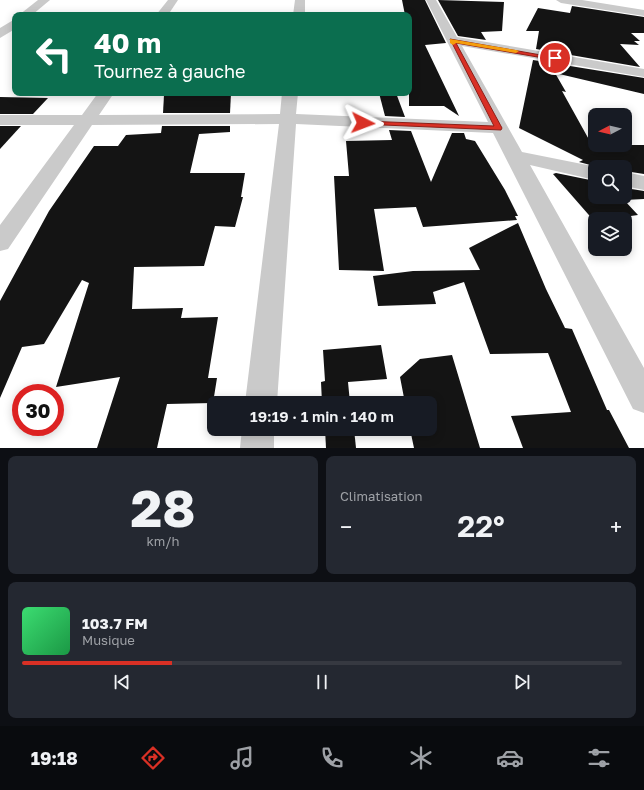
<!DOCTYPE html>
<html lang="fr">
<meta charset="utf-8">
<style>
:root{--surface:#171b24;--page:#242831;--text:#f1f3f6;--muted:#9ea1a6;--line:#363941;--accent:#d93025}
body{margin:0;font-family:"Golos Text",sans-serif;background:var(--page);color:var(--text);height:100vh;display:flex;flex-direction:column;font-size:15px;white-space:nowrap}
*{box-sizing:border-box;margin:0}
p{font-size:13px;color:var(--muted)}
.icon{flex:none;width:22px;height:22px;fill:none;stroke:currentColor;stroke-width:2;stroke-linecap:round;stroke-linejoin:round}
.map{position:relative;height:448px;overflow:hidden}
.sheet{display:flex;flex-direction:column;gap:8px;padding:8px;background:#0d0f14;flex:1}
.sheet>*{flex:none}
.banner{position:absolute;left:12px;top:12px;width:400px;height:84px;border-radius:8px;box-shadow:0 2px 10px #0003;background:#0b6e4f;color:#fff;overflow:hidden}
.needle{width:26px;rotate:263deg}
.controls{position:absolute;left:588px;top:108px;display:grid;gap:8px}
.controls a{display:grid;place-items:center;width:44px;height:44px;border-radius:8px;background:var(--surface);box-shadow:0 2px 10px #0003;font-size:20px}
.speed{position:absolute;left:12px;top:384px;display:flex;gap:8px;font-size:20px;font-weight:700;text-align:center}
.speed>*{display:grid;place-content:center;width:52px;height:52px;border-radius:50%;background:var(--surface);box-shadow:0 2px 10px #0003;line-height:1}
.speed .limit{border:6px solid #d22;background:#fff;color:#111}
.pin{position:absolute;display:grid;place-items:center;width:34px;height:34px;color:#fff;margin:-17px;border:2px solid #fff;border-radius:50%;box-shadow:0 1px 4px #0007}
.me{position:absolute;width:44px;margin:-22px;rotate:93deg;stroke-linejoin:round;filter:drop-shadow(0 0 3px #0008)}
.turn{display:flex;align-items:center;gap:14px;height:84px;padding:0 16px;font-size:18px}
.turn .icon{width:52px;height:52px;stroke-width:2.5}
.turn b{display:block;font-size:28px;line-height:34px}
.big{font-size:30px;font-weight:600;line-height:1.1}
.sheet .tile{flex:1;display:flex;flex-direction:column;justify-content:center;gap:6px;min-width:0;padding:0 14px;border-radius:8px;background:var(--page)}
.sheet .dial{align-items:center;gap:0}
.dial b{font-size:52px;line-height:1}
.song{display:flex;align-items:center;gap:12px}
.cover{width:48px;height:48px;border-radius:6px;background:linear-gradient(135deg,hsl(140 70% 55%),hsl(140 70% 35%))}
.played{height:4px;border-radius:2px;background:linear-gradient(90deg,var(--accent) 25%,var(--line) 25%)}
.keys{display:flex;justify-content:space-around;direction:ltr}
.heat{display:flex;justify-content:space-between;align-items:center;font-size:22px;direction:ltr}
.sheet .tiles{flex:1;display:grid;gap:8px;grid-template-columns:1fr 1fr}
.tile:last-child{grid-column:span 2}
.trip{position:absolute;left:207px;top:396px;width:230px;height:40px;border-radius:8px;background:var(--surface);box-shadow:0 2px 10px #0003;font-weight:600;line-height:40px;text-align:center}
.tabs{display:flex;height:64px;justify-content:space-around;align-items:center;background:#090b0e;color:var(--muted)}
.tabs .icon{width:28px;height:28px}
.tabs .active{color:var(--accent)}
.tabs b{font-size:18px;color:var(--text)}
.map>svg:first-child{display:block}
.building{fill:#141414}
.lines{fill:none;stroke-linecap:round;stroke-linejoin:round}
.minor{fill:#cacaca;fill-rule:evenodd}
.route{fill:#d93025;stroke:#8d1f18}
.slow{fill:#f59e0b}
</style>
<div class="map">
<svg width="644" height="448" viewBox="0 0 644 448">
<rect width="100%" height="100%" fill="#fff"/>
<!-- building -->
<g class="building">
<polygon points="402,0 425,0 446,43 425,45 459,116 444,106 409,106 409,15 405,15"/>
<polygon points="438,0 504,2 502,31 481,32 486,40 458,36"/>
<polygon points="572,6 644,17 644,33 631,33 640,41 634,41 639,45 620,44 640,67 536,49 539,31 526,31 538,8 570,13"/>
<polygon points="533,60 644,78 644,94 555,73 566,92 562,91 592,145 644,145 644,174 625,171 625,167 598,167 579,162 583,160 519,128"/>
<polygon points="179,93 231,93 230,113 163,113 164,95"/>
<polygon points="379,93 396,93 405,117 385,116"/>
<polygon points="0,97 48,98 33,114 0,114"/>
<polygon points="0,126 21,126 0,149"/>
<polygon points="162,126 230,126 230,132 199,134 190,173 245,173 241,197 243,197 235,227 215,226 204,266 134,267 132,309 183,308 181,318 218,317 208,378 217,378 213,403 167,404 157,448 97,448 120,377 56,387 89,283 82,280 44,344 22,347 0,398 0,301 49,211 94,146 118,146 126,135 161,133"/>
<polygon points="389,130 411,131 431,182 452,133 464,133 466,139 475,141 505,190 518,216 515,216 517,220 423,227 416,207 374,209 384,271 339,270 334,176 349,176 346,141 392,140"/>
<polygon points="556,173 595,181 595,197 625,197 625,188 644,191 644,199 624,200 638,215 609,219 595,218 595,222 553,174"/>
<polygon points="518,223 546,289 565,328 572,329 607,410 609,410 629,448 523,448 511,416 571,412 548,353 490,354 464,282 433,292 436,304 378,306 373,276 413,271 480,270 469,248"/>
<polygon points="381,345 387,379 348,382 350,403 322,403 321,382 325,381 323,350"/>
<polygon points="452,355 480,448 414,448 410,429 430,429 430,403 405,403 400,377 420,359"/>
<polygon points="325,429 354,429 356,448 326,448"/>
</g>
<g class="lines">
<!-- minor -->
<g class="minor">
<polygon points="38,0 50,0 32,15 19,15"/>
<polygon points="168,0 178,0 168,15 156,15"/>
<polygon points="295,0 305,0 305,15 293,15"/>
<polygon points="426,0 436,0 457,37 644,69 644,77 462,46 522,152 597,167 595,167 595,180 530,165 644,368 644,413 633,409 493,133 296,124 277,403 245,403 279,124 92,125 8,249 0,251 0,225 74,125 0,125 0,115 82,115 98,93 114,93 99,115 280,114 282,93 298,93 296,114 488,122"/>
<polygon points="556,0 582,0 644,10 644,16 561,3"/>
<polygon points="15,19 15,29 0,38 0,28"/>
<polygon points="625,172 644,176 644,190 625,186"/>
<polygon points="242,429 274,429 274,448 240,448"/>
</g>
</g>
<!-- route -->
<polygon class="route" points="450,39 558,58 555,60 456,43 502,128 501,130 360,124 360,121 363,121 494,126"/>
<!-- slow -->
<polygon class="slow" points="450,39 516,50 519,51 516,53 456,43 453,45 450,43"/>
</svg>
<div class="controls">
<a><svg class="needle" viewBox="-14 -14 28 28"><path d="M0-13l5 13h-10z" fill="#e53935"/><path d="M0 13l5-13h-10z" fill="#9ea1a6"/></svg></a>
<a><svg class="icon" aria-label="search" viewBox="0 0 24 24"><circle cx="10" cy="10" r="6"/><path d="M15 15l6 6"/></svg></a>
<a><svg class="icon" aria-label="layers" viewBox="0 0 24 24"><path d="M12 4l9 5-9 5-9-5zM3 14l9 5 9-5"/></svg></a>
</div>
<div class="speed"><div class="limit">30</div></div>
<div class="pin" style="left:555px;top:58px;background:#d93025"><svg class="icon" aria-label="arrive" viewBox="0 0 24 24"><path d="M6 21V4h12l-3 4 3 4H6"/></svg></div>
<svg class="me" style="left:363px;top:123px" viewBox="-20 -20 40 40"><path d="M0-17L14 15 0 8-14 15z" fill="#d93025" stroke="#fff" stroke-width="4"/></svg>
<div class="trip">19:19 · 1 min · 140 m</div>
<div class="banner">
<div class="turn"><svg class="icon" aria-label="left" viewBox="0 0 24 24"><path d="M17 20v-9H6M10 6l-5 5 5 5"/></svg><div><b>40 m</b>Tournez à gauche</div></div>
</div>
</div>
<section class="sheet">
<div class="tiles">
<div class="tile dial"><b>28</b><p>km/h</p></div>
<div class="tile"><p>Climatisation</p>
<div class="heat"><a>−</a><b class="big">22°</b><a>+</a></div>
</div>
<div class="tile">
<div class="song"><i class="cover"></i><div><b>103.7 FM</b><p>Musique</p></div></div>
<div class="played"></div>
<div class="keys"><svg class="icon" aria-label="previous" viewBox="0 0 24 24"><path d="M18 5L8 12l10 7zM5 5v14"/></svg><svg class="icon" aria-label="pause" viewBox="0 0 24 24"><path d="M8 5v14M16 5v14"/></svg><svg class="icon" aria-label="next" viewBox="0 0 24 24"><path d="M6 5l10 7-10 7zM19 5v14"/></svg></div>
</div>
</div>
</section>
<nav class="tabs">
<b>19:18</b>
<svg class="icon active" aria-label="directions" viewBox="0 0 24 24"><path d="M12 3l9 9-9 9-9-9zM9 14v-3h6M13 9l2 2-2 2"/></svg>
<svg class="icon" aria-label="music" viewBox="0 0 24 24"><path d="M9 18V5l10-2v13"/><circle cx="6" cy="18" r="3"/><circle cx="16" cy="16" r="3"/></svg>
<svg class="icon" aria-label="phone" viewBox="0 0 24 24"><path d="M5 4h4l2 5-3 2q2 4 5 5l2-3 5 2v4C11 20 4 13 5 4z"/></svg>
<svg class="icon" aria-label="climate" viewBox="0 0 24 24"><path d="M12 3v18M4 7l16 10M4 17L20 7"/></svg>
<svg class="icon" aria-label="car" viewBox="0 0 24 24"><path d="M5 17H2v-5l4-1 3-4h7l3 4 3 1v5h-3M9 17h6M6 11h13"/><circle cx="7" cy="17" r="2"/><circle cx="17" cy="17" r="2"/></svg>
<svg class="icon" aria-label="filters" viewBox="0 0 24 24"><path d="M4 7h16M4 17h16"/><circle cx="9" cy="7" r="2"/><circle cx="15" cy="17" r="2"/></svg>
</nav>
